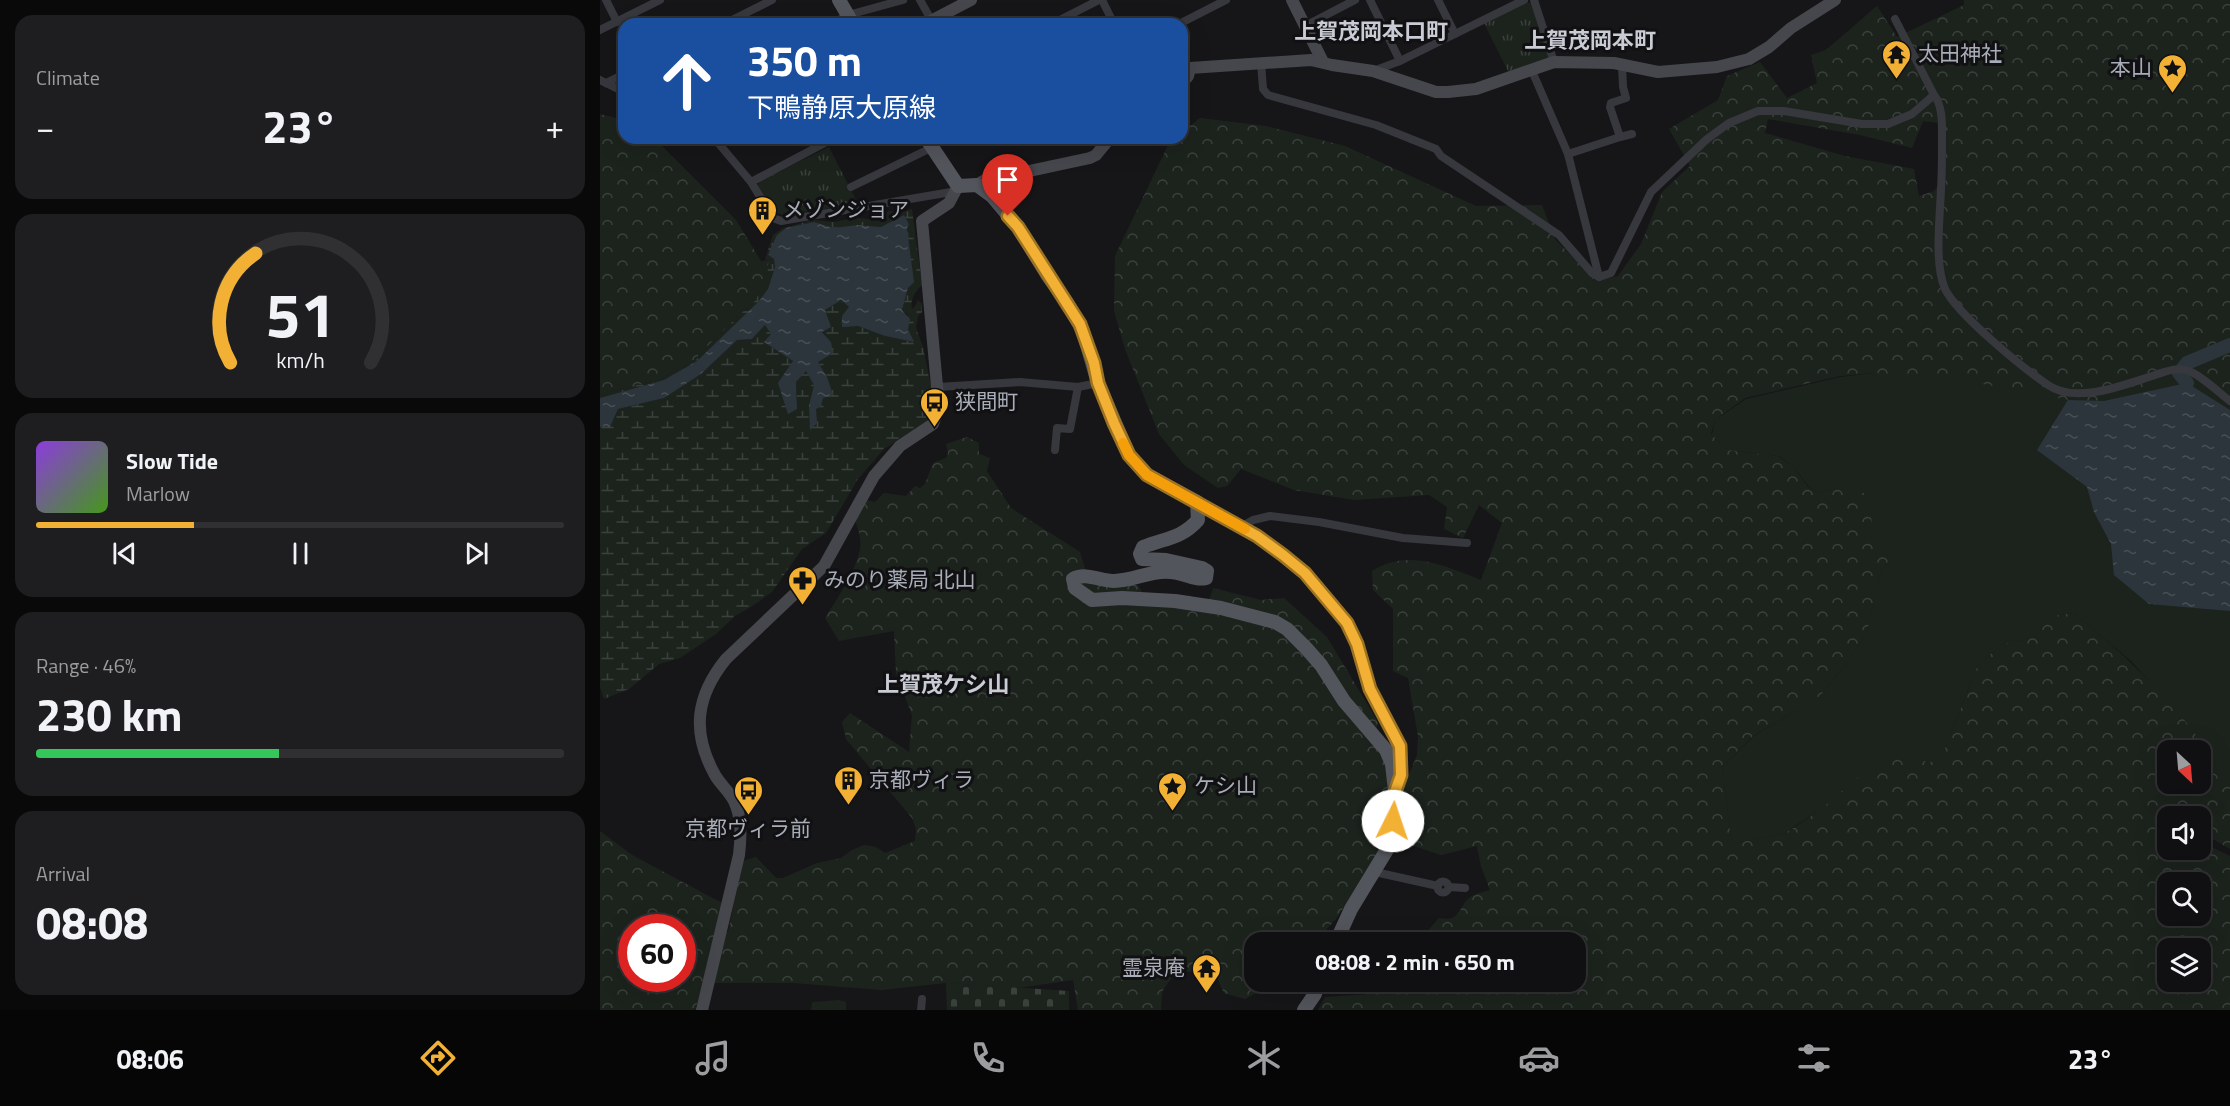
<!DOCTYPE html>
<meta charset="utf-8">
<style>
:root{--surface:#101012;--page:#1e1e20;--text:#f1f3f6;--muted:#9c9d9f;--line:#303032;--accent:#f2b134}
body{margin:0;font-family:"Titillium Web","Noto Sans JP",sans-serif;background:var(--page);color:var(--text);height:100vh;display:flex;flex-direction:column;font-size:22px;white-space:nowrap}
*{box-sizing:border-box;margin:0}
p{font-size:20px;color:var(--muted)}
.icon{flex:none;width:33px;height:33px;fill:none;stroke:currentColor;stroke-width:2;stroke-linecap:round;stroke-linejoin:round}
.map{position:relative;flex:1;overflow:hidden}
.side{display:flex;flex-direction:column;gap:15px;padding:15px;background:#09090a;width:600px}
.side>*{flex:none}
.guide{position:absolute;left:18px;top:18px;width:570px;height:126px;border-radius:18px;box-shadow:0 6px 24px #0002,0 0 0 2px var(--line);background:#1a4fa0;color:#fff;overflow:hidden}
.needle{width:39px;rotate:154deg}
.buttons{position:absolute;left:1557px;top:740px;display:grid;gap:12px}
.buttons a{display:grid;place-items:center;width:54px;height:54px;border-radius:12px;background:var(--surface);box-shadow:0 6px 24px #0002,0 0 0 2px var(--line);font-size:30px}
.speed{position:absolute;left:18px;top:914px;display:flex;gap:12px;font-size:30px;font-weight:700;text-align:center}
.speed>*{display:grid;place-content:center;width:78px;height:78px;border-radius:50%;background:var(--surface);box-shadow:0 6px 24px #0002,0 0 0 2px var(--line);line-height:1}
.speed .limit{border:9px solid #d22;background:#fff;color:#111}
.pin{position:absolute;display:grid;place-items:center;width:51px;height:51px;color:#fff;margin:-62px -26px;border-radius:50% 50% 50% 0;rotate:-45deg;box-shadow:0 0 6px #0007}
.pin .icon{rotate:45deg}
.me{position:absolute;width:66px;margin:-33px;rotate:4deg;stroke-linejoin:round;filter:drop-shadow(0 0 4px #0008)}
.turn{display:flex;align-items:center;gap:21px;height:126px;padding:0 30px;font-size:27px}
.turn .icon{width:78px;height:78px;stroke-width:2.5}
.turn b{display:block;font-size:42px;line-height:51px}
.big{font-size:45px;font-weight:700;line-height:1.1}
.side .card{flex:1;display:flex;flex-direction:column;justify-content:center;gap:9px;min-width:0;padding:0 21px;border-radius:18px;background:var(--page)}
.side .dial{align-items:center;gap:0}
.dial svg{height:156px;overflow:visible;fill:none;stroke:var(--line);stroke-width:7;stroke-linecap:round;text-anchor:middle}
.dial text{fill:var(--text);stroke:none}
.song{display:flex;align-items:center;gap:18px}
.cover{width:72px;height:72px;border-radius:9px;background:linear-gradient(135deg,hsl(270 70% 55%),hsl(100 70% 35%))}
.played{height:6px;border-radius:3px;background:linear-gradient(90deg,var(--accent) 30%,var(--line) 30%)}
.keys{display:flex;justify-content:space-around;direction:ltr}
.heat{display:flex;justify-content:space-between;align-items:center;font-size:33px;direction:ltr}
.charge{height:9px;border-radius:4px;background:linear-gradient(90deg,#34c759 46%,var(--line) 0)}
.trip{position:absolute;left:644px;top:932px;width:342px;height:60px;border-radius:18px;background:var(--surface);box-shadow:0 6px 24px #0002,0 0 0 2px var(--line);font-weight:700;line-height:60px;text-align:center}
.tab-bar{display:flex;height:96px;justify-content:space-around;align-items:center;background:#060607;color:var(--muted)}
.tab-bar .icon{width:42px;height:42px}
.tab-bar .selected{color:var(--accent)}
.tab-bar b{font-size:27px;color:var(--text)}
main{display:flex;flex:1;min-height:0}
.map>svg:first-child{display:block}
.green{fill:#1c231d}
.forest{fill:url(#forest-crowns);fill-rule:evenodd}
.wetland{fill:url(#wetland-marsh)}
.cemetery{fill:url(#cemetery-stones)}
.park{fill:url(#park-tufts)}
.water{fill:url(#water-ripples)}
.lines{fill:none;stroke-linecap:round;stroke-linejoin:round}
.river{stroke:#2c353c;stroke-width:14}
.street{stroke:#37383d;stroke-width:8}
.secondary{stroke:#45474d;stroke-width:12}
.primary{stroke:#53555c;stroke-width:14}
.route-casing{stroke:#9d7322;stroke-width:15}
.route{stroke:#f2b134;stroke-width:10}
.slow{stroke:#f59e0b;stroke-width:10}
.labels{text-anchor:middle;stroke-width:6;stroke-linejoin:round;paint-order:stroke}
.poi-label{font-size:21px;fill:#a8adb8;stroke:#111113;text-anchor:start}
.neighbourhood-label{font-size:22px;font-weight:bold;fill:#c9ccd4;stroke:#111113}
</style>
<main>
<section class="side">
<div class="card"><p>Climate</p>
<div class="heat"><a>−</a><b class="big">23°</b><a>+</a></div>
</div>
<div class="card dial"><svg viewBox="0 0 100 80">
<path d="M14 69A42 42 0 1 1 86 69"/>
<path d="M14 69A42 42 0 0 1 27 13" stroke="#f2b134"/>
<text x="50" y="56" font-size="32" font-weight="700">51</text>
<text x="50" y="72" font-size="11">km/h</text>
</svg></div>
<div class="card">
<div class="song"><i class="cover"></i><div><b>Slow Tide</b><p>Marlow</p></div></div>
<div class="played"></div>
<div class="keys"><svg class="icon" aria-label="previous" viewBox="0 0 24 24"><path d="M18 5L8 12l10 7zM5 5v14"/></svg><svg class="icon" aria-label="pause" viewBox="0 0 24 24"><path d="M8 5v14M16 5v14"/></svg><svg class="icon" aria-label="next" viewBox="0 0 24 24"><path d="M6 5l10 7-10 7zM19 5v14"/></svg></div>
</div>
<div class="card"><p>Range · 46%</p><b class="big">230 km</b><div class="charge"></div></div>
<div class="card"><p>Arrival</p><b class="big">08:08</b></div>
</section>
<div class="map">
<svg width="1630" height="1010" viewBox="0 0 1630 1010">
<defs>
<pattern id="forest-crowns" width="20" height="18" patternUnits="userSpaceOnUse" patternTransform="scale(1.5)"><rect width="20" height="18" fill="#1c231d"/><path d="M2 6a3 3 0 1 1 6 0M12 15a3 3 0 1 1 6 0" fill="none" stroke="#3a403c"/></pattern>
<pattern id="wetland-marsh" width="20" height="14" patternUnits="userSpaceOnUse" patternTransform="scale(1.5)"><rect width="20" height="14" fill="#1c231d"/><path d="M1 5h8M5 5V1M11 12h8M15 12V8" fill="none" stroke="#3a403c"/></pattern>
<pattern id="cemetery-stones" width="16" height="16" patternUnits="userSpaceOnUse" patternTransform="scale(1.5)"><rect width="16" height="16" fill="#1c231d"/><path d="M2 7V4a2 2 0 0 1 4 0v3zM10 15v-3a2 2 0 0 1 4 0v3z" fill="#3a403c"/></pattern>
<pattern id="park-tufts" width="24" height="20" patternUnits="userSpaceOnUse" patternTransform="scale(1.5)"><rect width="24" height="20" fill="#1c231d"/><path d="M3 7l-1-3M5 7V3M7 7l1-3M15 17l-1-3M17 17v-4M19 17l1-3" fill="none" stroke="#3a403c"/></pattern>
<pattern id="water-ripples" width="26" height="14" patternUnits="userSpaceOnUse" patternTransform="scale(1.5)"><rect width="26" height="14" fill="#2c353c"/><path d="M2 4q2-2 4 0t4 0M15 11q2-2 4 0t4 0" fill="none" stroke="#485056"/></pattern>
</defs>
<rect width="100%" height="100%" fill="#161618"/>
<!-- green -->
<g class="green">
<path d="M1630,318V802L1600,783V750H1568L1565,699L1532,662L1474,613L1452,616L1435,637L1402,644L1378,665L1343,753L1329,763L1315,757L1221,809L1183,834L1135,843L1131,838L1122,767L1154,736L1221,695L1247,663L1267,632L1281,570L1289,563L1288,558L1272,542L1269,498C1253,484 1236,487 1218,493L1209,487L1193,466L1179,456L1127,450L1112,435L1115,420L1146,399L1240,377L1283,372Z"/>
<polygon points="239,1000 246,1002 246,1010 211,1010 212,1002"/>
</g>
<!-- forest -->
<g class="forest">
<path d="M1364,0H1630V340L1569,380L1504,401L1468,400L1350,378L1272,373L1240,376L1145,398L1115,420L1111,434L1127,450L1178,456L1193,466L1208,487L1218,493C1237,487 1256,482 1271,500L1272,542L1288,558L1289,563L1281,570L1267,632L1247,663L1220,696L1153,736L1122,767L1131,838L1135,843L1183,834L1195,827L1221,809L1276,762L1292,756L1315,757L1329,763L1343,753L1378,665L1402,644L1435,637L1452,616L1474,613C1517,649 1559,686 1593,731C1606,747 1612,773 1630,783V849L1601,832L1600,816H1568V849H1600L1601,842L1630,856V1010H718L725,997L771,994L782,981H975V942H818L839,918C863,923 858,904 872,896C877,893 885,892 890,890L881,866L877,846L841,855L811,845L795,836L792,817L817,755L818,736L808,678L793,671V609L773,590L772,571C808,548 845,566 881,580L902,523L879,505L863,538L844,529L847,507L829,495L754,500L694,490L641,469L627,486L618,488L584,465L559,434L525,349L514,311L515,256L570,141L574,138H582V132L600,118L666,126L745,146L876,206L942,205L955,239L996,281L1018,276L1041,244L1062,192L1090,166L1069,129L1118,100L1127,76L1160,62L1187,98L1217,83L1211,55L1226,50L1277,6L1297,37L1364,5ZM1168,119L1260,135L1312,148L1323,121L1346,124L1344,178L1334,191L1319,196L1314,169L1245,156L1165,133ZM1568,750H1600V783H1568ZM1568,882H1600V915H1568ZM1568,948H1600V981H1568Z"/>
<polygon points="0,114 24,120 24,138 54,138 136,220 161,261 169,260 167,274 156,300 135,319 92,362 64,378 0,395"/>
<polygon points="1630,352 1630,395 1593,367"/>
<path d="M367,437L379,443V454L390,458L387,471L411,508L480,552L486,572L538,585L549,604L606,611L613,588L661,600L684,598L727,637L778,722L774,743L786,765L790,783L784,852L773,862L736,919L715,942H654V981H680L645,999L624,993L614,971L575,972L562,992L561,1010H478L473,980L418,988L346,983L281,990L194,983H103L95,1010H0V831L32,855L122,903L115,934L128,932L143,861L156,857L176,878H183L217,863L241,858L252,850L264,845L276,847L285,853L315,841L316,829L312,818L246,739L242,722L250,713L309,752L312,715L296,673L294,631L239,641L225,618C238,597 254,575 260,550C262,539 258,528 254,518L267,500L275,502L284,493L306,496L315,486L320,488L325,484L333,463L346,458L348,453L346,444ZM32,927H82V978H32Z"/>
</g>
<!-- wetland -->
<path class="wetland" d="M312,209L322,285C315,291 310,299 312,309L315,306L318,300L322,304V312L318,316L316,328L323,347L335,406L332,415L324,424L284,449L258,479L226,533L202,549L172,592L154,605L135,616L116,634L80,658L59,664L29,689L4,699L0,687V427H10L18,409L64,398L101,374L137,340L152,339L165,325L171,334L165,342L193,361L197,409L196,382L206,370L214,385L209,405L215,409L227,377L218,362L231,342L222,331L225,310L240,300L249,307L258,326L285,336L313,342L308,329V315L302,310L308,288L307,229L309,224L304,215L281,227L257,225L234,228L214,222L202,225L168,255L174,259L175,267L168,289L159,301L97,361L64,380L0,398V395L64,378L92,362L135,319L156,300L167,274L169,261L165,259L173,235L183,228L213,220L233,222L257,218L280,220L288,211L302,212Z"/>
<!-- cemetery -->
<polygon class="cemetery" points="346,983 469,991 469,1010 347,1010"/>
<!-- park -->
<g class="park">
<polygon points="926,2 932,3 950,61 910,75 884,23"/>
<polygon points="229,147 258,204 182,215 176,212 157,187 160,181"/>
</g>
<!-- water -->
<g class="water">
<polygon points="304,215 309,224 307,229 314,282 308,288 302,310 310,319 308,329 314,342 285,336 258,326 242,327 242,316 249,307 241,300 225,310 231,327 222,332 231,342 233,353 218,362 227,377 233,395 223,398 221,406 216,409 217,423 210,430 209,405 214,385 206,371 196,382 197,409 188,414 178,383 193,361 164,342 171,334 165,325 152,339 137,340 101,374 64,398 18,409 10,427 0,427 0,398 64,380 97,361 159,301 168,289 175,267 174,259 168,255 177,235 186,228 214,222 234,228 257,225 281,227"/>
<polygon points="1587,383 1630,410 1630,611 1549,604 1514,575 1511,544 1494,512 1487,487 1437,450 1468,400 1504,401"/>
</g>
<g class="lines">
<!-- river -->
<polyline class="river" points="1587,383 1579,373 1587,363 1630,345"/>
<!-- street -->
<g class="street">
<polyline points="6,0 17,22"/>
<polyline points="320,0 333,23"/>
<polyline points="502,0 514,24"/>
<polyline points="770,0 800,61"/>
<polyline points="838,0 855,34"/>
<polyline points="934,0 954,62"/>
<path d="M1295,19L1334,95C1343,106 1342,125 1342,139C1342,156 1342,173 1341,189C1340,218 1334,263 1345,289C1357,314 1424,369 1448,385C1475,404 1521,386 1549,377C1562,373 1576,366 1589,371C1602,376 1618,392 1630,401"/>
<polyline points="124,24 172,0"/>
<polyline points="231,24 248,15 303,0"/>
<polyline points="452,24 499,0"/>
<polyline points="579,24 626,0"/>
<polyline points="705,26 755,0"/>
<polyline points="0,30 60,0"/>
<polyline points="661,62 663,89 668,95 776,125 836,149 841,156 959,235 992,273 999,277"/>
<polyline points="773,71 800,61 924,0"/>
<polyline points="932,71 968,154 999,277 1011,273 1051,192 1107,139 1129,123 1158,111 1184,111 1262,124 1288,124 1312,114 1334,95"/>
<polyline points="0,80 24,92"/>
<polyline points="6,83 24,74"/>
<polyline points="1020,137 1032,134"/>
<polyline points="114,138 151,182 173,218 181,221 357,191"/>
<polyline points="968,154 1020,137 1010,107 1011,103 1026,98 1023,87 1022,65"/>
<polyline points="151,182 234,138"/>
<polyline points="251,187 333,147"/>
<polyline points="338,387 420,382 478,387 498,383"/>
<polyline points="455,450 457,428 470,429 478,387"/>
<polyline points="597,502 657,536 683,554 705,573 747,623 757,643 770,689 800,746 801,775 796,787"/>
<polyline points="641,527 653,520 670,516 719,522 803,538 867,543"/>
<polyline points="775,872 838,886"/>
<circle cx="843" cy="887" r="5.5"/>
<polyline points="849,887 865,888"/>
<polyline points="321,1010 322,999"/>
</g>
<!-- secondary -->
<g class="secondary">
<polyline points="692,0 723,62"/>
<polyline points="325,24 371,0"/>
<polyline points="582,83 588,76 590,68 711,60 732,65 773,71 836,92 848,92 876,89 954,62 1014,63 1058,72 1117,67 1149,59 1169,47 1191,28 1235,0"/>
<polyline points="377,185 383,181 490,158 496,155 510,138"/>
<path d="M102,1010L139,855C141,837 142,818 134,801C129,791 120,784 115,775C91,732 96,696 126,659L224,566L274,476L300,446L333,424L339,408L322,221L349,203L358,186"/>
</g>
<!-- primary -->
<g class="primary">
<polyline points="239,0 253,24"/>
<path d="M326,138L358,186L377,185L392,196L418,227L448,276L466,301L483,331L498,383L529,455L547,475L597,502L598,520C581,539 565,538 543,547L540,554L542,559L566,560L602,568L607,571L606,578C595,581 582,572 570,572C551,570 533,581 514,581C501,581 485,572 473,579L475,588L492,600L522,598L575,601L621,608L675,622L687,629L706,648L721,665L744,701L786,750L792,764L795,791L791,843L751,909L736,942"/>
<polyline points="704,1010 715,994 718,981"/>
</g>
</g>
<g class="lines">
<defs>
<polyline id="route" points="408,216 418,227 480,324 494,363 498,383 514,423 529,455 547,475 657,536 683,555 705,573 747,623 757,644 770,689 800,746 801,775 795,792 793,821"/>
</defs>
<!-- route casing -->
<use href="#route" class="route-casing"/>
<!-- route -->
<use href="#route" class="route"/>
<!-- slow -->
<polyline class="slow" points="523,443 529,455 547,475 645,529"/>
</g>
<!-- icons -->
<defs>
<symbol id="temple-pin" viewBox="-11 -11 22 30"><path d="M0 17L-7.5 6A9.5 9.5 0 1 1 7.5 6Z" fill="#f2b134" stroke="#111113"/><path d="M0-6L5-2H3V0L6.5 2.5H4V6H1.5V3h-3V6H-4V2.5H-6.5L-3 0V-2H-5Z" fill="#111"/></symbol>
<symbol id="sight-pin" viewBox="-11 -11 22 30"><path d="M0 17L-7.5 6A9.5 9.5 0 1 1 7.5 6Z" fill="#f2b134" stroke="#111113"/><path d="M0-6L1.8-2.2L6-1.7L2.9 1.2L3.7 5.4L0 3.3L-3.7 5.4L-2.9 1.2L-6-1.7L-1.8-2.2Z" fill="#111"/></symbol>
<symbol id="building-pin" viewBox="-11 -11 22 30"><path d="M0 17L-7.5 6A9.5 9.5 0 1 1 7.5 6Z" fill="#f2b134" stroke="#111113"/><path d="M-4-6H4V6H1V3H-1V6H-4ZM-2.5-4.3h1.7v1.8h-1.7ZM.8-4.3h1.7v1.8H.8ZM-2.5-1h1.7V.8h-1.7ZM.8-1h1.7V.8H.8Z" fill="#111"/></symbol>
<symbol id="bus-pin" viewBox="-11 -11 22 30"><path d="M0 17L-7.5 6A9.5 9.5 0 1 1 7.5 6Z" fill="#f2b134" stroke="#111113"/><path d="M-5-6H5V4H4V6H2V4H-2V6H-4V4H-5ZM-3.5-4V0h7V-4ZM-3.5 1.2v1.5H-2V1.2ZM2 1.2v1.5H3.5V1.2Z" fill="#111"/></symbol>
<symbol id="pharmacy-pin" viewBox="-11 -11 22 30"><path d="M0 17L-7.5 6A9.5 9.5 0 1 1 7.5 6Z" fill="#f2b134" stroke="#111113"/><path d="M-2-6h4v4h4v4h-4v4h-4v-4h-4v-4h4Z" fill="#111"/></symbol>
</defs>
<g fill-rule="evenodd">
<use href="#temple-pin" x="1280" y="38" width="33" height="45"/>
<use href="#sight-pin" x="1556" y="52" width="33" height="45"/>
<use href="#building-pin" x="146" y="194" width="33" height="45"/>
<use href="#bus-pin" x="318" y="386" width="33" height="45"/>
<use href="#pharmacy-pin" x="186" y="564" width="33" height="45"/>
<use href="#building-pin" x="232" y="764" width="33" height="45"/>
<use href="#sight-pin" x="556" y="770" width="33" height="45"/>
<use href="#bus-pin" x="132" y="774" width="33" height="45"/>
<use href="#temple-pin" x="590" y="952" width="33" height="45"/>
</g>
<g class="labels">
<!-- poi labels -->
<g class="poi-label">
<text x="1318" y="61">太田神社</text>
<text x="1552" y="75" text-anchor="end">本山</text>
<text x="183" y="217">メゾンジョア</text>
<text x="355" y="409">狭間町</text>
<text x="224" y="587">みのり薬局 北山</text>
<text x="269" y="787">京都ヴィラ</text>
<text x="594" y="793">ケシ山</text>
<text x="148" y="836" text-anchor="middle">京都ヴィラ前</text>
<text x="585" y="975" text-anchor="end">霊泉庵</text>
</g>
<!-- neighbourhood labels -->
<g class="neighbourhood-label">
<text x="771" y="39">上賀茂岡本口町</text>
<text x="990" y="48">上賀茂岡本町</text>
<text x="343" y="692">上賀茂ケシ山</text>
</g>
</g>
</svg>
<div class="buttons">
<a><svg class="needle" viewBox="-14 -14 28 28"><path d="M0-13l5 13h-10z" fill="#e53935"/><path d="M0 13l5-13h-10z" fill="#9c9d9f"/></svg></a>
<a><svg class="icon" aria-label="sound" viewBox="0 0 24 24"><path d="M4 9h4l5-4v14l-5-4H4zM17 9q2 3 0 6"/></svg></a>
<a><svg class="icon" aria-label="search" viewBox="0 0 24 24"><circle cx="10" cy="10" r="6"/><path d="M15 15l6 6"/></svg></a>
<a><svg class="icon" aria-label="layers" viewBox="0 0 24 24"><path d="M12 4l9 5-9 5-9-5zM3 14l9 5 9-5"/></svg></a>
</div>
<div class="speed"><div class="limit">60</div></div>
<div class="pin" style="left:408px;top:216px;background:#d93025"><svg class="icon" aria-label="arrive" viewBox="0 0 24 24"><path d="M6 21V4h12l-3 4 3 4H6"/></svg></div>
<svg class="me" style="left:793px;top:821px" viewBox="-20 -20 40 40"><circle r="19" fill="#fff"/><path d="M0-13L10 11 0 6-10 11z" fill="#f2b134"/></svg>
<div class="trip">08:08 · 2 min · 650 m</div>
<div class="guide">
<div class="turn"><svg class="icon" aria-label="ahead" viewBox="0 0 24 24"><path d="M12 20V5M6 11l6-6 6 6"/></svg><div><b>350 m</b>下鴨静原大原線</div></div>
</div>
</div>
</main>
<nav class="tab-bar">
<b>08:06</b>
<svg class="icon selected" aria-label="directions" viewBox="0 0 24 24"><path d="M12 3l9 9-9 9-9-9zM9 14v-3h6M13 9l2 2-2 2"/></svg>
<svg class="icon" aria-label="music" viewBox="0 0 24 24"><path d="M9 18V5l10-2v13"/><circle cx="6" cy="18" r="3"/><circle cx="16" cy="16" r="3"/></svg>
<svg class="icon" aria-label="phone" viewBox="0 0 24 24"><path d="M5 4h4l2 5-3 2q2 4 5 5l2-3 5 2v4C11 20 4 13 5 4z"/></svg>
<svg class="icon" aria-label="climate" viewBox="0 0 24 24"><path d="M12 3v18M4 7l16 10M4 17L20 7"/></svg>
<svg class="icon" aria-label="car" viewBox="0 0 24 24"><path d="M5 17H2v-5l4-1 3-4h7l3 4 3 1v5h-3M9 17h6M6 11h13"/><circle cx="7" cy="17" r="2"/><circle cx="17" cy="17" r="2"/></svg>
<svg class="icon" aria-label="filters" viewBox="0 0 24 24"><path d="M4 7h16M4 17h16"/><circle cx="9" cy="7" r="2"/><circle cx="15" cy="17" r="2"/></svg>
<b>23°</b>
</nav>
